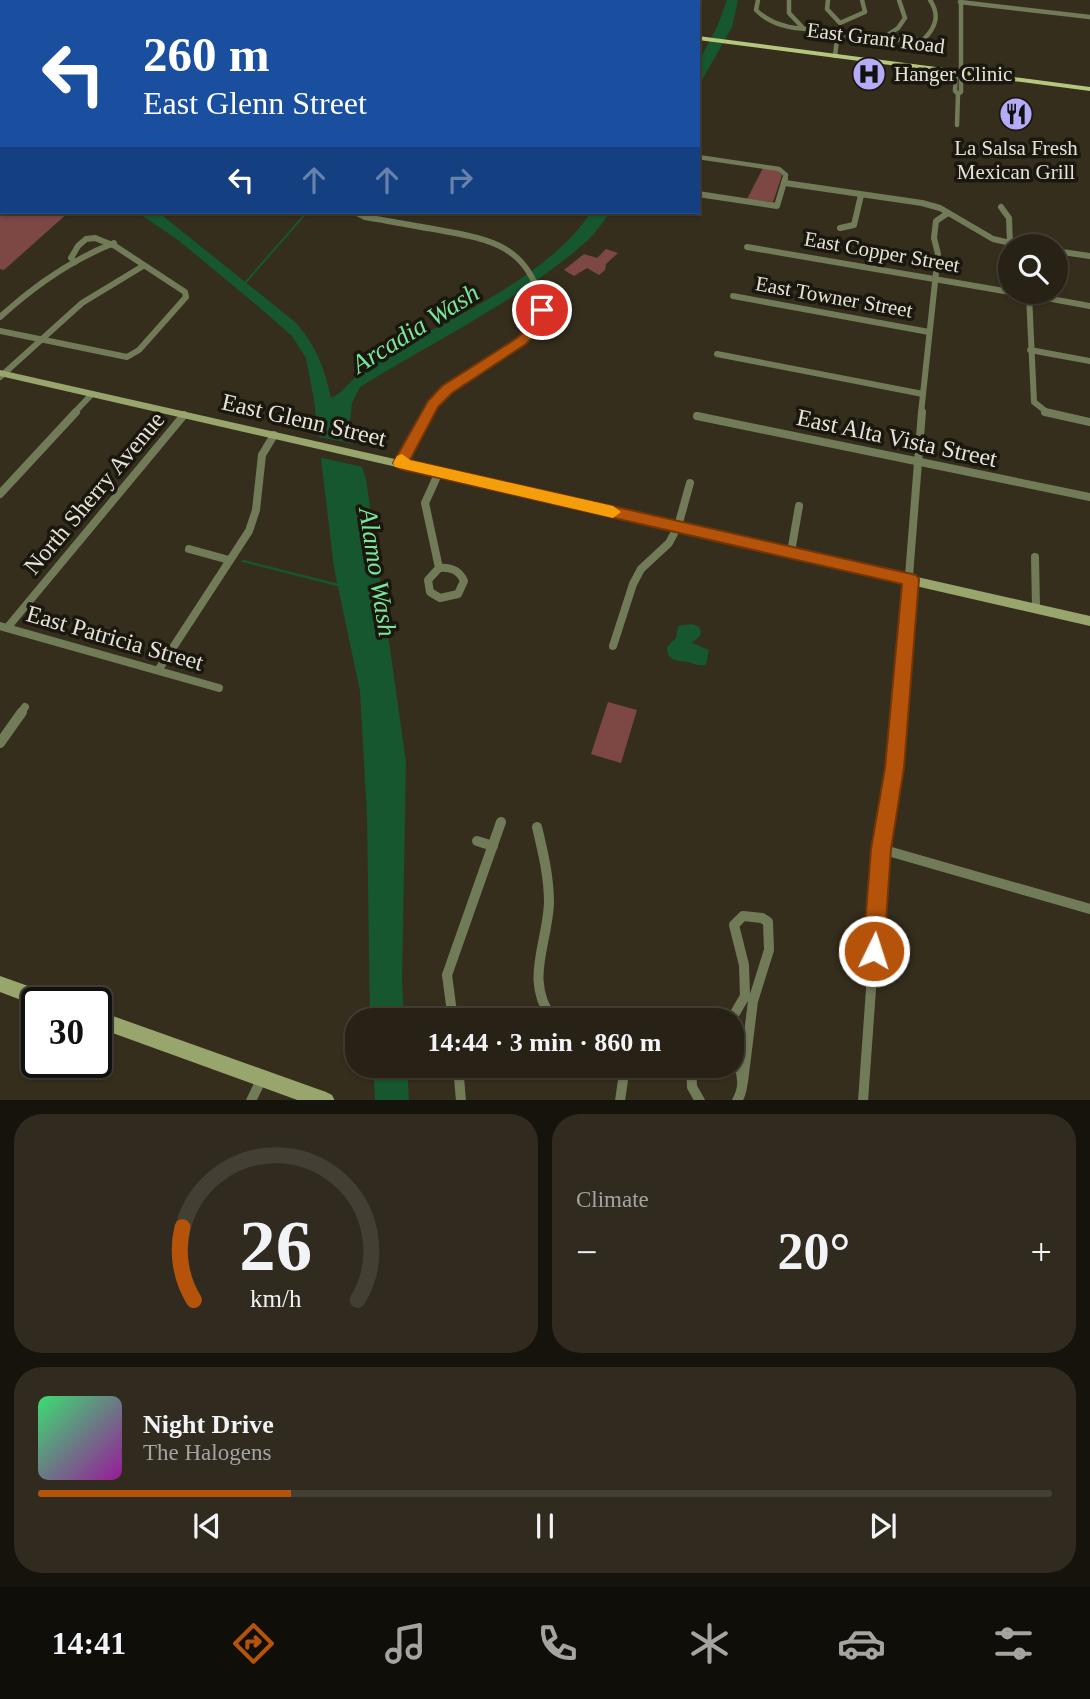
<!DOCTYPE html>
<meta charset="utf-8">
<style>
:root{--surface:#282216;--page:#302a1f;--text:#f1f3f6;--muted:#a5a4a1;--line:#443f35;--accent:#b45309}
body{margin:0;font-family:Georgia,serif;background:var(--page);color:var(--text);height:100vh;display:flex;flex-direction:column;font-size:26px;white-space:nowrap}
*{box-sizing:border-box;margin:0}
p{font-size:23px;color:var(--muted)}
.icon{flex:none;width:38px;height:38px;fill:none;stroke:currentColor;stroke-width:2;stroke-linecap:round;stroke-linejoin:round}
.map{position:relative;height:1100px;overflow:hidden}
.side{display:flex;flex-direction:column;gap:14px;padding:14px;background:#16130c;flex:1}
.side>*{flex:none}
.guide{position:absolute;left:0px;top:0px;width:700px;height:214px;box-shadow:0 2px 5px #0004,0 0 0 2px var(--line);background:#1a4fa0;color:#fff;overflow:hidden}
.controls{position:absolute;left:998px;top:234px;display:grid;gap:14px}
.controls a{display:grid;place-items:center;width:70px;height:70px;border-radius:50%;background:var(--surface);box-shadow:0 2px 5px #0004,0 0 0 2px var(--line);font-size:35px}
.speed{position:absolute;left:21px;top:987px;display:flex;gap:14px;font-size:35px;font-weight:700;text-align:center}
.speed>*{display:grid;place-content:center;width:91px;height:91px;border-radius:50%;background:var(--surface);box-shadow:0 2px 5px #0004,0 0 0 2px var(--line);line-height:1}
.speed .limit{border:4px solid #111;border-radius:10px;background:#fff;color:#111}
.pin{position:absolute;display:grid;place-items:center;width:60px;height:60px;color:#fff;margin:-30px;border:4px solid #fff;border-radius:50%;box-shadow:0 2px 7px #0007}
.me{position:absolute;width:77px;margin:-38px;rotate:4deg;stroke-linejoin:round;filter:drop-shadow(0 0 5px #0008)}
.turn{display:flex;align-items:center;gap:24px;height:147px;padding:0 28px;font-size:32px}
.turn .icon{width:91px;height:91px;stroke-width:2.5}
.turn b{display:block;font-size:49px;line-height:60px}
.lanes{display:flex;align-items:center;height:66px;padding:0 28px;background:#0003;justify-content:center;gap:35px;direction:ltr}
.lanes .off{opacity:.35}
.big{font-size:52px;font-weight:600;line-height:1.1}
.side .card{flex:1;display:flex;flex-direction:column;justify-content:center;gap:10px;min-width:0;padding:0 24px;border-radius:28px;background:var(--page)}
.side .dial{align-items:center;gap:0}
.dial svg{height:182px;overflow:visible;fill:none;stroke:var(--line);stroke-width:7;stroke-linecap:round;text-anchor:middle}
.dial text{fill:var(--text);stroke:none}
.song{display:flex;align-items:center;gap:21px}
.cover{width:84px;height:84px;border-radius:10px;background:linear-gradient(135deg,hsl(140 70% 55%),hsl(300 70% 35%))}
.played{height:7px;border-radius:4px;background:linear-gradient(90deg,var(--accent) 25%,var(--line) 25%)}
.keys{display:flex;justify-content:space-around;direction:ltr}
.heat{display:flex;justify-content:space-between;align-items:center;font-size:38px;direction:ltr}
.side .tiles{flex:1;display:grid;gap:14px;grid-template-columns:1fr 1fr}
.card:last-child{grid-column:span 2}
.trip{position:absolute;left:345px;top:1008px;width:399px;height:70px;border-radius:28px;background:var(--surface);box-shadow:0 2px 5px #0004,0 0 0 2px var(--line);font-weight:600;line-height:70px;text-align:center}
.menu{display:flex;height:112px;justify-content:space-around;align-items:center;background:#100e09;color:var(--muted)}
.menu .icon{width:49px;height:49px}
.menu .current{color:var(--accent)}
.menu b{font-size:32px;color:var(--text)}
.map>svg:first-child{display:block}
.green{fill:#7d4844}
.water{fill:#16572f}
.pier{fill:#352e1d}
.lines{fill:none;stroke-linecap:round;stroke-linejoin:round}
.stream-far1{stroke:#16572f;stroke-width:2}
.stream{stroke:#16572f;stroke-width:2.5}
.street-far3{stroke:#727b58;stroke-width:4.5}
.street-far2{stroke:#727b58;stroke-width:6}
.street-far1{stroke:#727b58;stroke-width:8}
.street{stroke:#727b58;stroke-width:10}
.secondary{fill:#98a66e;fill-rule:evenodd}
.primary{fill:#b5c77e;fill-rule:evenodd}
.route{fill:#b45309;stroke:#753606;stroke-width:2}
.slow{fill:#f59e0b}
.labels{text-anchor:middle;stroke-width:7;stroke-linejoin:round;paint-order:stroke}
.far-street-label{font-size:21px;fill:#e6e2d7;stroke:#1a170f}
.far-poi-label{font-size:21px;fill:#e6e2d7;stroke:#1a170f;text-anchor:start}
.street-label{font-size:24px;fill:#e6e2d7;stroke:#1a170f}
.water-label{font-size:26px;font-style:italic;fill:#7ae69a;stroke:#1a170f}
</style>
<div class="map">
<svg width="1090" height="1101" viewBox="0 0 1090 1101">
<rect width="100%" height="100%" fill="#352e1d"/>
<!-- green -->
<g class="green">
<polygon points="763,168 778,171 782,175 773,202 747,199"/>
<polygon points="0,202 2,212 18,212 13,217 20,212 69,212 4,270 0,269"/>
<polygon points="606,249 618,253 606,264 605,270 599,275 587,268 574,276 564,270 584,254 597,258"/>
<polygon points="608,702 637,710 621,763 591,754"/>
</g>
<!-- water -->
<g class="water">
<polygon points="727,0 738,0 732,27 698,87 698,63 717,27"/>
<path d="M137,212H158L295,322C316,345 325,369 331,398C343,394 356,373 371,364C440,322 546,281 591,212H611C603,221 596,233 587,241C520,300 436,340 360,387L352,403L349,431L366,479L406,762L402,980L404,1020H370L367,816L360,691L334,568L314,400L306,358L292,336L253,302L178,240Z"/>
<path d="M691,624L698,626L701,631L700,636L692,643L709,650L706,665C698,666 695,664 688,662C677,660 667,662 667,647L676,638L678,626Z"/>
<polygon points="373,1066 407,1066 409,1100 375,1100"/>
</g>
<!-- pier -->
<polygon class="pier" points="315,436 358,445 363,467 318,457"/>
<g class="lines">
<!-- stream-far1 -->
<polyline class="stream-far1" points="245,283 307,212"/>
<!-- stream -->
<polyline class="stream" points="243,561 338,585"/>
<!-- street-far3 -->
<g class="street-far3">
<polyline points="238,0 247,2"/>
<path d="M758,0L756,10C778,32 809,29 838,30"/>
<polyline points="789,0 789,13 803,28"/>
<polyline points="828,0 827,9 840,23 865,12 862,0"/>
<polyline points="43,2 45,0"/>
<polyline points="331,2 333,0"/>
<polyline points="960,2 1090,17"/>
<path d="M838,36L880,40L924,39C936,27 940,15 930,0"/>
<polyline points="880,40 898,28 905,18 899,0"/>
<polyline points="835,56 838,31"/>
<polyline points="959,72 956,74 955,91 958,94 961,92 961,0"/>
<polyline points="957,125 958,94"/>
<polyline points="698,157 779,169 786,175 784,181"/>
</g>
<!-- street-far2 -->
<g class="street-far2">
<polyline points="785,183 922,203 940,208 993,239 1028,247"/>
<polyline points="698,194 777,206 785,179"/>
<polyline points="1001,207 1009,218 1010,244"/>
<path d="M355,212L365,217C390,221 414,226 439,230C494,240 527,246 543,306C519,361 459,366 427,413"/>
<polyline points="840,228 854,225 861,195"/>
<polyline points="747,247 1010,292"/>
<polyline points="1055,251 1090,256"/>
<polyline points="1013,292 1090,306"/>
<polyline points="1029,295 1034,402 1048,413"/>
<polyline points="733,296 929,332"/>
<path d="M0,317C34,286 71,260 114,243"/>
<polyline points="0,331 127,357 139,350 186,297 185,292 115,246 95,238 86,239 78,246 71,258 75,262"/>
<polyline points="1030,350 1090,361"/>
<polyline points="717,354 923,394"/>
<polyline points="0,377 82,303 143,266"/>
<polyline points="74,413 92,394"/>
<polyline points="921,413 938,254 934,238 936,221 948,213"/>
</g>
<!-- street-far1 -->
<g class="street-far1">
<polyline points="1045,412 1090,422"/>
<polyline points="697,416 1090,497"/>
<polyline points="400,463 428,412"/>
<polyline points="439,472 425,503 439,568"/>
<polyline points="0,494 76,412"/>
<polyline points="189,549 229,560"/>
<polyline points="791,552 799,506"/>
<polyline points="1035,557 1036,608"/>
<path d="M439,568C451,567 459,570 464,581L458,594L440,598L430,592L428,580Z"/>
<polyline points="0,626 219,688"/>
<polyline points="7,628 184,415"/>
<polyline points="613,646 633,584 641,569 669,543 678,526 690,483"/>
<polyline points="159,669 249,531 256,510 262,455 274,435"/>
<polyline points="20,714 25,707"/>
<polyline points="898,714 922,412"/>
</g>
<!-- street -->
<g class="street">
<polyline points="0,743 22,712"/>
<path d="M537,827C543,852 549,877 549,903C547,947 524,980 553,1020"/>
<polyline points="477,841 493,846"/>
<polyline points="881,849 1090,909"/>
<polyline points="453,1020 447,975 501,822"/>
<polyline points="731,1020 745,996 744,965 734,925 743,916 762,918 768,922 769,950 753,1001 743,1082"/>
<path d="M732,1056C743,1070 746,1085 737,1101"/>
<polyline points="458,1066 461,1101"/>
<polyline points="691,1066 692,1087 700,1101"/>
<polyline points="251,1101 262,1078"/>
<polyline points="620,1101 625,1066"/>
<polyline points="863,1101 881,849 894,768 898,712"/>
</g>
<!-- secondary -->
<g class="secondary">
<polygon points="6,0 13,0 4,2"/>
<polygon points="637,0 643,0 636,2"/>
<polygon points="0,370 1090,616 1090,626 0,376"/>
<polygon points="0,976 59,997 61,1003 37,1003 37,1006 0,992"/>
<polygon points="96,1010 326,1092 332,1095 335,1101 300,1101 96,1027"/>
</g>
<!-- primary -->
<g class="primary">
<polygon points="398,0 418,2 400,2"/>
<polygon points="439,0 459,2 441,2"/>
<polygon points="698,36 1090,87 1090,91 698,40"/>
</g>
</g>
<!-- route -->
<polygon class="route" points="542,306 548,310 540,330 526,344 452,393 438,407 410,460 916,575 919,579 904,768 891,849 884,951 881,959 874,962 866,959 863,951 871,849 885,768 902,584 400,469 393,463 428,401 442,386 517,338 528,328 538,307"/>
<!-- slow -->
<polygon class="slow" points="402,454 410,460 613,506 621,512 613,518 395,467 393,463 397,456"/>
<!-- icons -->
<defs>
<symbol id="hospital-disc" viewBox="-11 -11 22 22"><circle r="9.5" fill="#b5acf8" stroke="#1a170f"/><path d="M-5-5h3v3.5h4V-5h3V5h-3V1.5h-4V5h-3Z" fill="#111"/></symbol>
<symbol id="restaurant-disc" viewBox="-11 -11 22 22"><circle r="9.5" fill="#b5acf8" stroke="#1a170f"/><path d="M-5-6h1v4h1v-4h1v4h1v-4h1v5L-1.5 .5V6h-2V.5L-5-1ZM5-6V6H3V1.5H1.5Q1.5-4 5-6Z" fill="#111"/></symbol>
</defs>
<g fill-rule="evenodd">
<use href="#hospital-disc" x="850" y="55" width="38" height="38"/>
<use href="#restaurant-disc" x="997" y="95" width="38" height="38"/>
</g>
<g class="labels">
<!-- far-street labels -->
<g class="far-street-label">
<text transform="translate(876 38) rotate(7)" y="7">East Grant Road</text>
<text transform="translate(882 252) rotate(10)" y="7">East Copper Street</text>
<text transform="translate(834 297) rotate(10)" y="7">East Towner Street</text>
</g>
<!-- far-poi labels -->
<g class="far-poi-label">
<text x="894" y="81">Hanger Clinic</text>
<text x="1016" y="155" text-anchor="middle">La Salsa Fresh<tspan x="1016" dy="24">Mexican Grill</tspan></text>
</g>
<!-- street labels -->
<g class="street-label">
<text transform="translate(304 420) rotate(13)" y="8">East Glenn Street</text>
<text transform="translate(897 438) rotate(12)" y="8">East Alta Vista Street</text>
<text transform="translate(94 493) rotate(-50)" y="8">North Sherry Avenue</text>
<text transform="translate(115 638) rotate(16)" y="8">East Patricia Street</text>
</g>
<!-- water labels -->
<g class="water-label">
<text transform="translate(415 328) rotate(-32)" y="9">Arcadia Wash</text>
<text transform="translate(378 572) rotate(81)" y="9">Alamo Wash</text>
</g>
</g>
</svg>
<div class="controls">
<a><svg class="icon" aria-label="search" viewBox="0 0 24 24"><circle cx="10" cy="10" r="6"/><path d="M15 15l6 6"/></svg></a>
</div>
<div class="speed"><div class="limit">30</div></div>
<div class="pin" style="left:542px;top:310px;background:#d93025"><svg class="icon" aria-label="arrive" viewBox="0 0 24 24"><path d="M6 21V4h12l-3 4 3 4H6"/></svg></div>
<svg class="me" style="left:874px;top:951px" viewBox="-20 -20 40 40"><circle r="17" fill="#b45309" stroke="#fff" stroke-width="3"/><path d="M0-11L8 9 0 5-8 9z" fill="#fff"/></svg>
<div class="trip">14:44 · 3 min · 860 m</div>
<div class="guide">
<div class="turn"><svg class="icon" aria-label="left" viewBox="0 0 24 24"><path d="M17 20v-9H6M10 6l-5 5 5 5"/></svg><div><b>260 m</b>East Glenn Street</div></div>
<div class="lanes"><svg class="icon" aria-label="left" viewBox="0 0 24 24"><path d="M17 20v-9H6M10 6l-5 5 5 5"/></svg><svg class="icon off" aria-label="ahead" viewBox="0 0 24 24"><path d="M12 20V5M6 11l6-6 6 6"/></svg><svg class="icon off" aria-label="ahead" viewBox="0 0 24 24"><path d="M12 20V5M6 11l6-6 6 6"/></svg><svg class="icon off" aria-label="right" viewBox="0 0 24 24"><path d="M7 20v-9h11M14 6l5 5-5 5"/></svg></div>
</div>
</div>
<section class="side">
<div class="tiles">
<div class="card dial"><svg viewBox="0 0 100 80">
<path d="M14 69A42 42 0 1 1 86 69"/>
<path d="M14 69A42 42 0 0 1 9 37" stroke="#b45309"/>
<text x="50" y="56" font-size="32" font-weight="700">26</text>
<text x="50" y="72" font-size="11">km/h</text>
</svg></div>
<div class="card"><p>Climate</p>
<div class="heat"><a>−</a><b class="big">20°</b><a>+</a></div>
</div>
<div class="card">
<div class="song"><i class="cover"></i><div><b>Night Drive</b><p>The Halogens</p></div></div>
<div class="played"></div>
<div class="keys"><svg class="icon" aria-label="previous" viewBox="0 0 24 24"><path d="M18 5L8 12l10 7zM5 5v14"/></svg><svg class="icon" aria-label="pause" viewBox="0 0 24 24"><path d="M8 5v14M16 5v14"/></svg><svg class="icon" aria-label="next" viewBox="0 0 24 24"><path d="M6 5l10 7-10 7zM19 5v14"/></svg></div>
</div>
</div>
</section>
<nav class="menu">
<b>14:41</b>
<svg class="icon current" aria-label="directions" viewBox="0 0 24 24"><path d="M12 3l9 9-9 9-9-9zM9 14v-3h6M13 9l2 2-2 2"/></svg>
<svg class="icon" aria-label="music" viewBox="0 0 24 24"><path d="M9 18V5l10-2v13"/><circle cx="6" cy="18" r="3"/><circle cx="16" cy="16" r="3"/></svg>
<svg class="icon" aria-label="phone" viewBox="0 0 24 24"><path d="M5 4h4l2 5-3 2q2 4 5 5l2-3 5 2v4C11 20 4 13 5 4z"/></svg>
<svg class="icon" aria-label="climate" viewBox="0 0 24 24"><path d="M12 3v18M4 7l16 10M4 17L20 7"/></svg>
<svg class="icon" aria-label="car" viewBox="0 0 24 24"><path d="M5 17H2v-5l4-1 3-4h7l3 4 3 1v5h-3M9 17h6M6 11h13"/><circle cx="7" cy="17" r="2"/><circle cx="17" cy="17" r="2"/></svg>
<svg class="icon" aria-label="filters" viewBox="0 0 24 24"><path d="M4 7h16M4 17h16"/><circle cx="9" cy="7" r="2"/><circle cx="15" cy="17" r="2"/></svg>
</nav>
